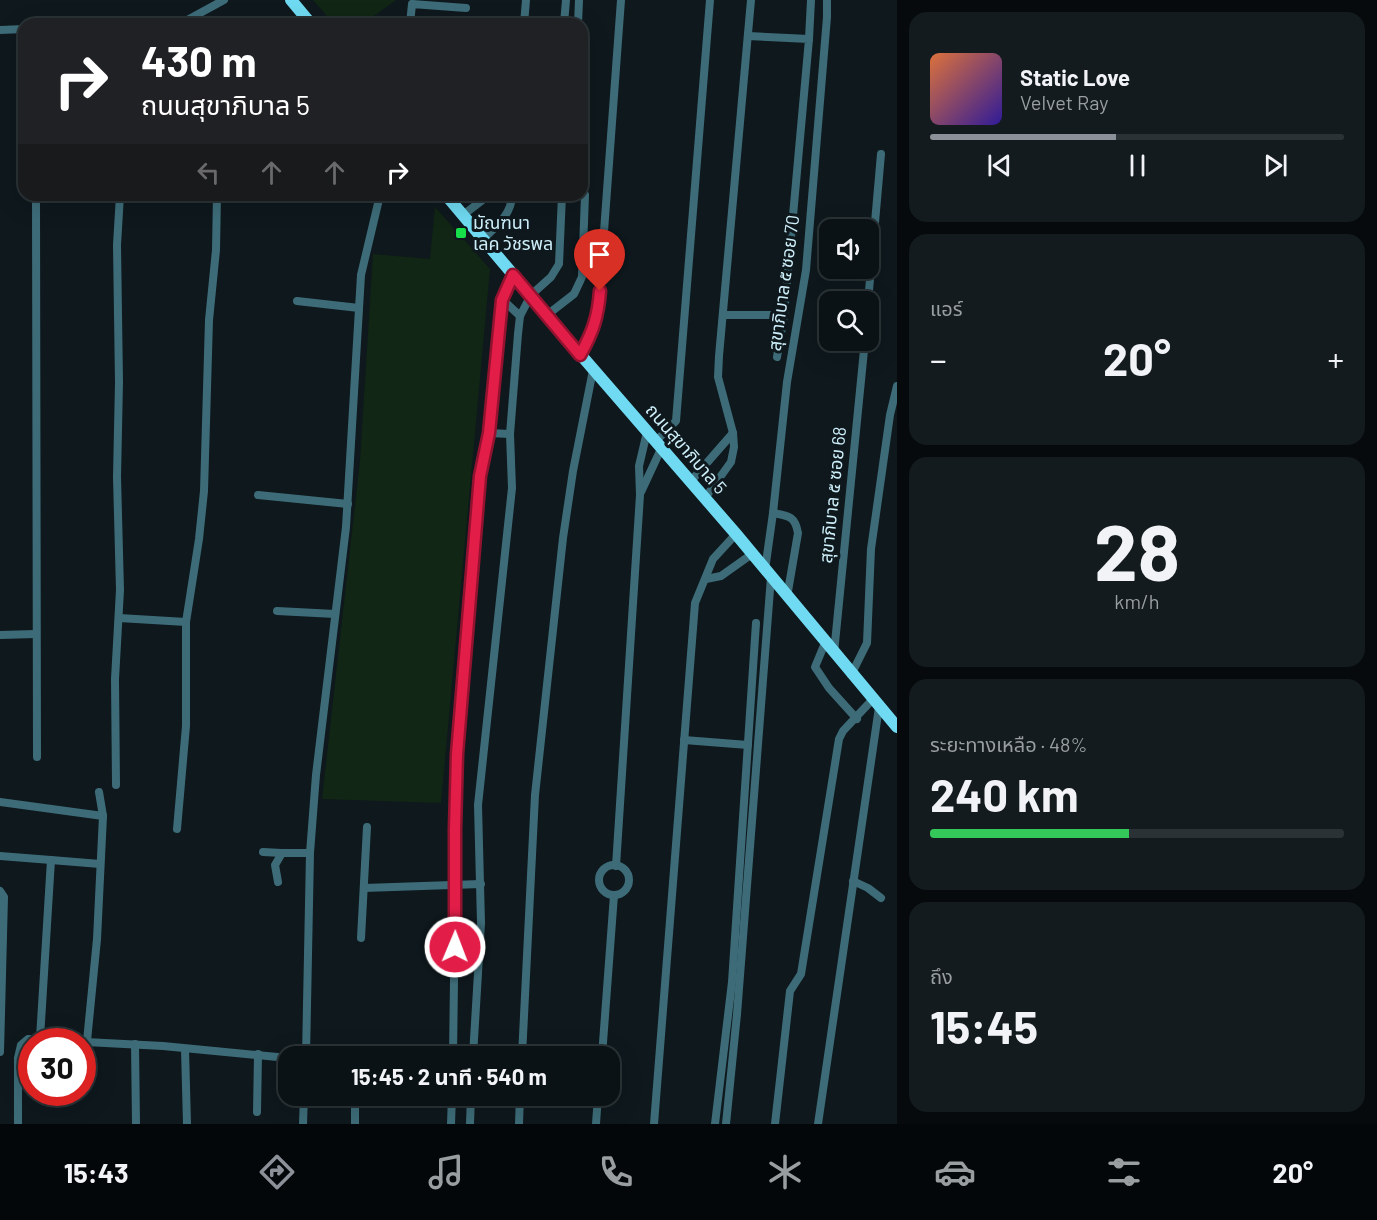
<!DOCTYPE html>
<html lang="th">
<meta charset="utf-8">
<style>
:root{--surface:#0a1216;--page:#131b1f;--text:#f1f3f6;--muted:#999ea1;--line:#2a3235;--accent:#8c9099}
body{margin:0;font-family:Barlow,"Noto Sans Thai",sans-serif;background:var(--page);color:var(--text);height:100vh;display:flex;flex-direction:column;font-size:22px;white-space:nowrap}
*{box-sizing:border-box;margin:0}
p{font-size:20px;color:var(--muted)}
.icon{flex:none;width:33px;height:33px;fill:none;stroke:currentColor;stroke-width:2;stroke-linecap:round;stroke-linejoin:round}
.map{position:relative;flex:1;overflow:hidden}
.panel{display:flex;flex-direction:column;gap:12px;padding:12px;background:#060a0c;width:480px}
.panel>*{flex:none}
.banner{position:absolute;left:18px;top:18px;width:570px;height:183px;border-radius:18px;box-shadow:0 6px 24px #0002,0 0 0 2px var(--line);background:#202124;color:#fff;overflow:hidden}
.tools{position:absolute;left:819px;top:219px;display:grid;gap:12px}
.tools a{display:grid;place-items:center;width:60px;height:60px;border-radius:12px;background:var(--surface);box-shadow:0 6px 24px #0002,0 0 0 2px var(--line);font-size:30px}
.speed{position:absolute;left:18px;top:1028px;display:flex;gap:12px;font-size:30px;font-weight:700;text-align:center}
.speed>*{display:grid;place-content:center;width:78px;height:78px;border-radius:50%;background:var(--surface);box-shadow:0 6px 24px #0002,0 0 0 2px var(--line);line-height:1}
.speed .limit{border:9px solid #d22;background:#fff;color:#111}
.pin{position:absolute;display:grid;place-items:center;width:51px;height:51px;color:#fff;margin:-62px -26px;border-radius:50% 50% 50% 0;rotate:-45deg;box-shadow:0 0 6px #0007}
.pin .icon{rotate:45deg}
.me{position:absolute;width:66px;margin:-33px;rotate:1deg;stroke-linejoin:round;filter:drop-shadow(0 0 4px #0008)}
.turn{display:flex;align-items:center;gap:21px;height:126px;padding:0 24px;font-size:27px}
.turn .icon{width:78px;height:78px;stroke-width:2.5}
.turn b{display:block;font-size:42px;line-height:51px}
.lanes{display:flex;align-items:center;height:57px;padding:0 24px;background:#0003;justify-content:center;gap:30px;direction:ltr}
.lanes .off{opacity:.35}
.big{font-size:45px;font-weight:700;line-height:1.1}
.panel .card{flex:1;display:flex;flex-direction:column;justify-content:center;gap:9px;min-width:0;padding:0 21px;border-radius:18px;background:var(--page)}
.panel .dial{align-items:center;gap:0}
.dial b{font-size:78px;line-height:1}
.song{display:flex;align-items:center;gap:18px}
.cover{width:72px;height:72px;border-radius:9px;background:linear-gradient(135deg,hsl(20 70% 55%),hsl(250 70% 35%))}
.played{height:6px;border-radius:3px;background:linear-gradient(90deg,var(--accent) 45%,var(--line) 45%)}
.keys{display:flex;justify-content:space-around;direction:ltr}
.heat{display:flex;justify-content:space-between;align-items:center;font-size:33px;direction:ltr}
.charge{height:9px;border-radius:4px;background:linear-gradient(90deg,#34c759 48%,var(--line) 0)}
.trip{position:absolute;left:278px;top:1046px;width:342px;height:60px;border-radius:18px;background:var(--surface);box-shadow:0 6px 24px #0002,0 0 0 2px var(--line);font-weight:700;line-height:60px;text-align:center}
.tabs{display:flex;height:96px;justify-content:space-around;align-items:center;background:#040709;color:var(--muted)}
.tabs .icon{width:42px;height:42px}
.tabs .on{color:var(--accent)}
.tabs b{font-size:27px;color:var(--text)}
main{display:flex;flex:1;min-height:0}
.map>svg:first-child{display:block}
.green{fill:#112614}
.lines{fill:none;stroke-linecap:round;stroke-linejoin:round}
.minor{stroke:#3d6c78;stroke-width:8}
.secondary{stroke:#6fdaf1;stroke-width:12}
.route-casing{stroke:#92132f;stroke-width:15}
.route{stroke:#e11d48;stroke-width:10}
.poi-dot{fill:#16df49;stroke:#0e181d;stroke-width:2}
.labels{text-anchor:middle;stroke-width:6;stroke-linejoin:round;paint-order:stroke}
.poi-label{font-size:18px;fill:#ceeffa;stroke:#0e181d;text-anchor:start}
.street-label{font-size:18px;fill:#ceeffa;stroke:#0e181d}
</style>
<main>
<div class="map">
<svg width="897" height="1124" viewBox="0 0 897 1124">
<rect width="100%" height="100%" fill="#0e181d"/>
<!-- green -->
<g class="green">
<polygon points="313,0 396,0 363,24 334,24"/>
<polygon points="435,207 490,269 441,803 322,799 360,461 373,254 430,259"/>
</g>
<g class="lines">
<!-- minor -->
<g class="minor">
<polyline points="180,24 224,0"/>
<polyline points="410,24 412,4 466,8"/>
<polyline points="524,24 526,0"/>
<polyline points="564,24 566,0"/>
<polyline points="578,24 579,0"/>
<polyline points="0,30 24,29"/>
<polyline points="809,39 811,0"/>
<polyline points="36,195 37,757"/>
<polyline points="463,215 489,195"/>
<path d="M483,239C496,227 512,214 512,195"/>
<polyline points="503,300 520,316"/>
<polyline points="297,301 359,308"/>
<polyline points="868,302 881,154"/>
<polyline points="547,315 574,294 582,277 585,195 582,187"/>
<polyline points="723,315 784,315 809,39 748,36"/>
<polyline points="580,355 593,332 598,313 621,0"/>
<polyline points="777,357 784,315"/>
<polyline points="489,433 510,434"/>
<polyline points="655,442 676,421 710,0"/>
<polyline points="691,481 733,433"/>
<polyline points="641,492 661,449"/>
<polyline points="258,495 348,504"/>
<polyline points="705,498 731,462 734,447 733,433 718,377 719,356 751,0"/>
<path d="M773,513C789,516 795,516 798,533L787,597"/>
<polyline points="765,570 773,513 787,382 806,270 827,17 827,0"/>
<polyline points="706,579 721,576 752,554"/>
<polyline points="277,611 335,614"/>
<polyline points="119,618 186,622"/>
<polyline points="0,635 36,634"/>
<polyline points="825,643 815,667 829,688 857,719"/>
<polyline points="834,653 865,340"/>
<polyline points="851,675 867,643 871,549 890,415 897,386"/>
<polyline points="684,740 748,745"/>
<polyline points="116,785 115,679 120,590 117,477 119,382 117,245 120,195"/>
<polyline points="0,802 103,816"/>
<polyline points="177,829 186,726 186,622 199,539 204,491 209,320 216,250 217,195"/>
<polyline points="263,852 282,853"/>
<polyline points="0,856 51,860 40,1038"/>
<polyline points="51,860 100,864"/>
<circle cx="614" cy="880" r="15"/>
<polyline points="616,866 640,495 639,466 647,432"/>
<polyline points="853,881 868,888 881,898"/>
<polyline points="278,882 275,865 282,853 310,853"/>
<polyline points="364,888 481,884"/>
<polyline points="0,891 4,897 0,1052"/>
<polyline points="361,938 367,827"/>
<polyline points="87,1041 97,939 103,816 99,792"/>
<polyline points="135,1044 136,1124"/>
<polyline points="185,1049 187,1124"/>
<polyline points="306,1056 310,853 316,775 346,527 361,275 380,195"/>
<polyline points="453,1056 457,754 480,476 489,433 503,300 514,275"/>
<polyline points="473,1056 481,923 478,805 512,488 510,434 518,334 520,316 531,295 551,277 559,264 562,195"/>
<polyline points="522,1056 535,795 563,538 573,471 593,370"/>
<polyline points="602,1056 614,895"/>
<polyline points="257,1112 258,1054"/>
<polyline points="18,1124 18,1058 21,1045 28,1039 163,1046 288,1058"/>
<polyline points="303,1124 304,1095"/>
<polyline points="355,1124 355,1095"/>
<polyline points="451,1124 452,1095"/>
<polyline points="470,1124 471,1095"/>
<polyline points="519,1124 520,1095"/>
<polyline points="596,1124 598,1095"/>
<polyline points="654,1124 695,603 713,559 736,534"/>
<polyline points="715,1124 732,982 756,623"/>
<polyline points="726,1124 737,1014 771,577"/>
<polyline points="775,1124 789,1000 790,991 801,974 839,739 843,731 873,699"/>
<polyline points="818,1124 879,707"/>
</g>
<!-- secondary -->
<g class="secondary">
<polyline points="291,0 311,24"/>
<polyline points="446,195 574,347 736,534 897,727"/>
</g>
</g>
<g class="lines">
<defs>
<path id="route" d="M455,947V829L457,754L480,476L489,433L502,300L513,275L580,355C593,332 598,317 600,291"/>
</defs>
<!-- route casing -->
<use href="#route" class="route-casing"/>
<!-- route -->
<use href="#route" class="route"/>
</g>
<!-- markers -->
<rect class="poi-dot" x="455" y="227" width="12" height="12" rx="3"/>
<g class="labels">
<!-- poi labels -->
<g class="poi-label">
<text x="473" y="229">มัณฑนา<tspan x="473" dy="21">เลค วัชรพล</tspan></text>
</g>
<!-- street labels -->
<g class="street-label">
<text transform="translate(784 283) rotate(-82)" y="6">สุขาภิบาล ๕ ซอย 70</text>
<text transform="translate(686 449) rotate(49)" y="6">ถนนสุขาภิบาล 5</text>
<text transform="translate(833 495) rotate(-84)" y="6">สุขาภิบาล ๕ ซอย 68</text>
</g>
</g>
</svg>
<div class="tools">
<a><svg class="icon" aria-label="sound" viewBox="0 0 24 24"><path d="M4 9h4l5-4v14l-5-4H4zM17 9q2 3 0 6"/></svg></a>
<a><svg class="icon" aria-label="search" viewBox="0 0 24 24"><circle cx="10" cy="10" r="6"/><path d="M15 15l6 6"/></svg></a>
</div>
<div class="speed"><div class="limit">30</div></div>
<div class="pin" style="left:600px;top:291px;background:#d93025"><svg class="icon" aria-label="arrive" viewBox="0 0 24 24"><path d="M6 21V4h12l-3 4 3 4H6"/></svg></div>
<svg class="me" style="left:455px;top:947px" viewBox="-20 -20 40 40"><circle r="17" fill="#e11d48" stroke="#fff" stroke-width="3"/><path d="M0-11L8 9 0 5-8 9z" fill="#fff"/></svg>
<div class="trip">15:45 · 2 นาที · 540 m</div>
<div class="banner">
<div class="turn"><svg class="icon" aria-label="right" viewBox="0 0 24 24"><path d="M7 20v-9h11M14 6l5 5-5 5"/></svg><div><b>430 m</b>ถนนสุขาภิบาล 5</div></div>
<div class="lanes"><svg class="icon off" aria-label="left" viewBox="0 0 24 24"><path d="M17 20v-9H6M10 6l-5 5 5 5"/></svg><svg class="icon off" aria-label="ahead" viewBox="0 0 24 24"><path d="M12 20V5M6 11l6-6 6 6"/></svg><svg class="icon off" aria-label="ahead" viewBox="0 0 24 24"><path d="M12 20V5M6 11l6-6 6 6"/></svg><svg class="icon" aria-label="right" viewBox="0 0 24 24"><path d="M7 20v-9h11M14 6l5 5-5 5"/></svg></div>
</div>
</div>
<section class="panel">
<div class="card">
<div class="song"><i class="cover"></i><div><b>Static Love</b><p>Velvet Ray</p></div></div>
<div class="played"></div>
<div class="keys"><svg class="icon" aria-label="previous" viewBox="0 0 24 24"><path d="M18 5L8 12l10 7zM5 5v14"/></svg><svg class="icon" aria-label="pause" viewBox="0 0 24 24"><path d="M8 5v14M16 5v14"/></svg><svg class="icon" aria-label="next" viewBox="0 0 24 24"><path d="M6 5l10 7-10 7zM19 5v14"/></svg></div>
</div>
<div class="card"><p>แอร์</p>
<div class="heat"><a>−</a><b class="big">20°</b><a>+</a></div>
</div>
<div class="card dial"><b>28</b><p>km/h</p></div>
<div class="card"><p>ระยะทางเหลือ · 48%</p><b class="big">240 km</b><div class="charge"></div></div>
<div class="card"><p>ถึง</p><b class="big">15:45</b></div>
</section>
</main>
<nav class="tabs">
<b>15:43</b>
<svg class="icon on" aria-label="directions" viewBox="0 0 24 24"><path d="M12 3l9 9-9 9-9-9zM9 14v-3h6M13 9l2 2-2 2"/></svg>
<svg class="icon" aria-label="music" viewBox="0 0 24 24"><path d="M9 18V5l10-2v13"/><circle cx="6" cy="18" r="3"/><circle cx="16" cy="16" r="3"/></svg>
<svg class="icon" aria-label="phone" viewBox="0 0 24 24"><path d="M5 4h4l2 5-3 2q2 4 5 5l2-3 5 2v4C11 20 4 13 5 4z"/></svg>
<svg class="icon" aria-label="climate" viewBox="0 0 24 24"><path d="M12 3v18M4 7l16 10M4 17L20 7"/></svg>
<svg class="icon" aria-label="car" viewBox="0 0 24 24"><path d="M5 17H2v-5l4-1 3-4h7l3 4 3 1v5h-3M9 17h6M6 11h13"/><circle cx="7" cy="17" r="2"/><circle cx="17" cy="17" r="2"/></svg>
<svg class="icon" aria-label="filters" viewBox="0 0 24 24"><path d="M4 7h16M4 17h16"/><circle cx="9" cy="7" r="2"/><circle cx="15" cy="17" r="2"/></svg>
<b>20°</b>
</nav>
